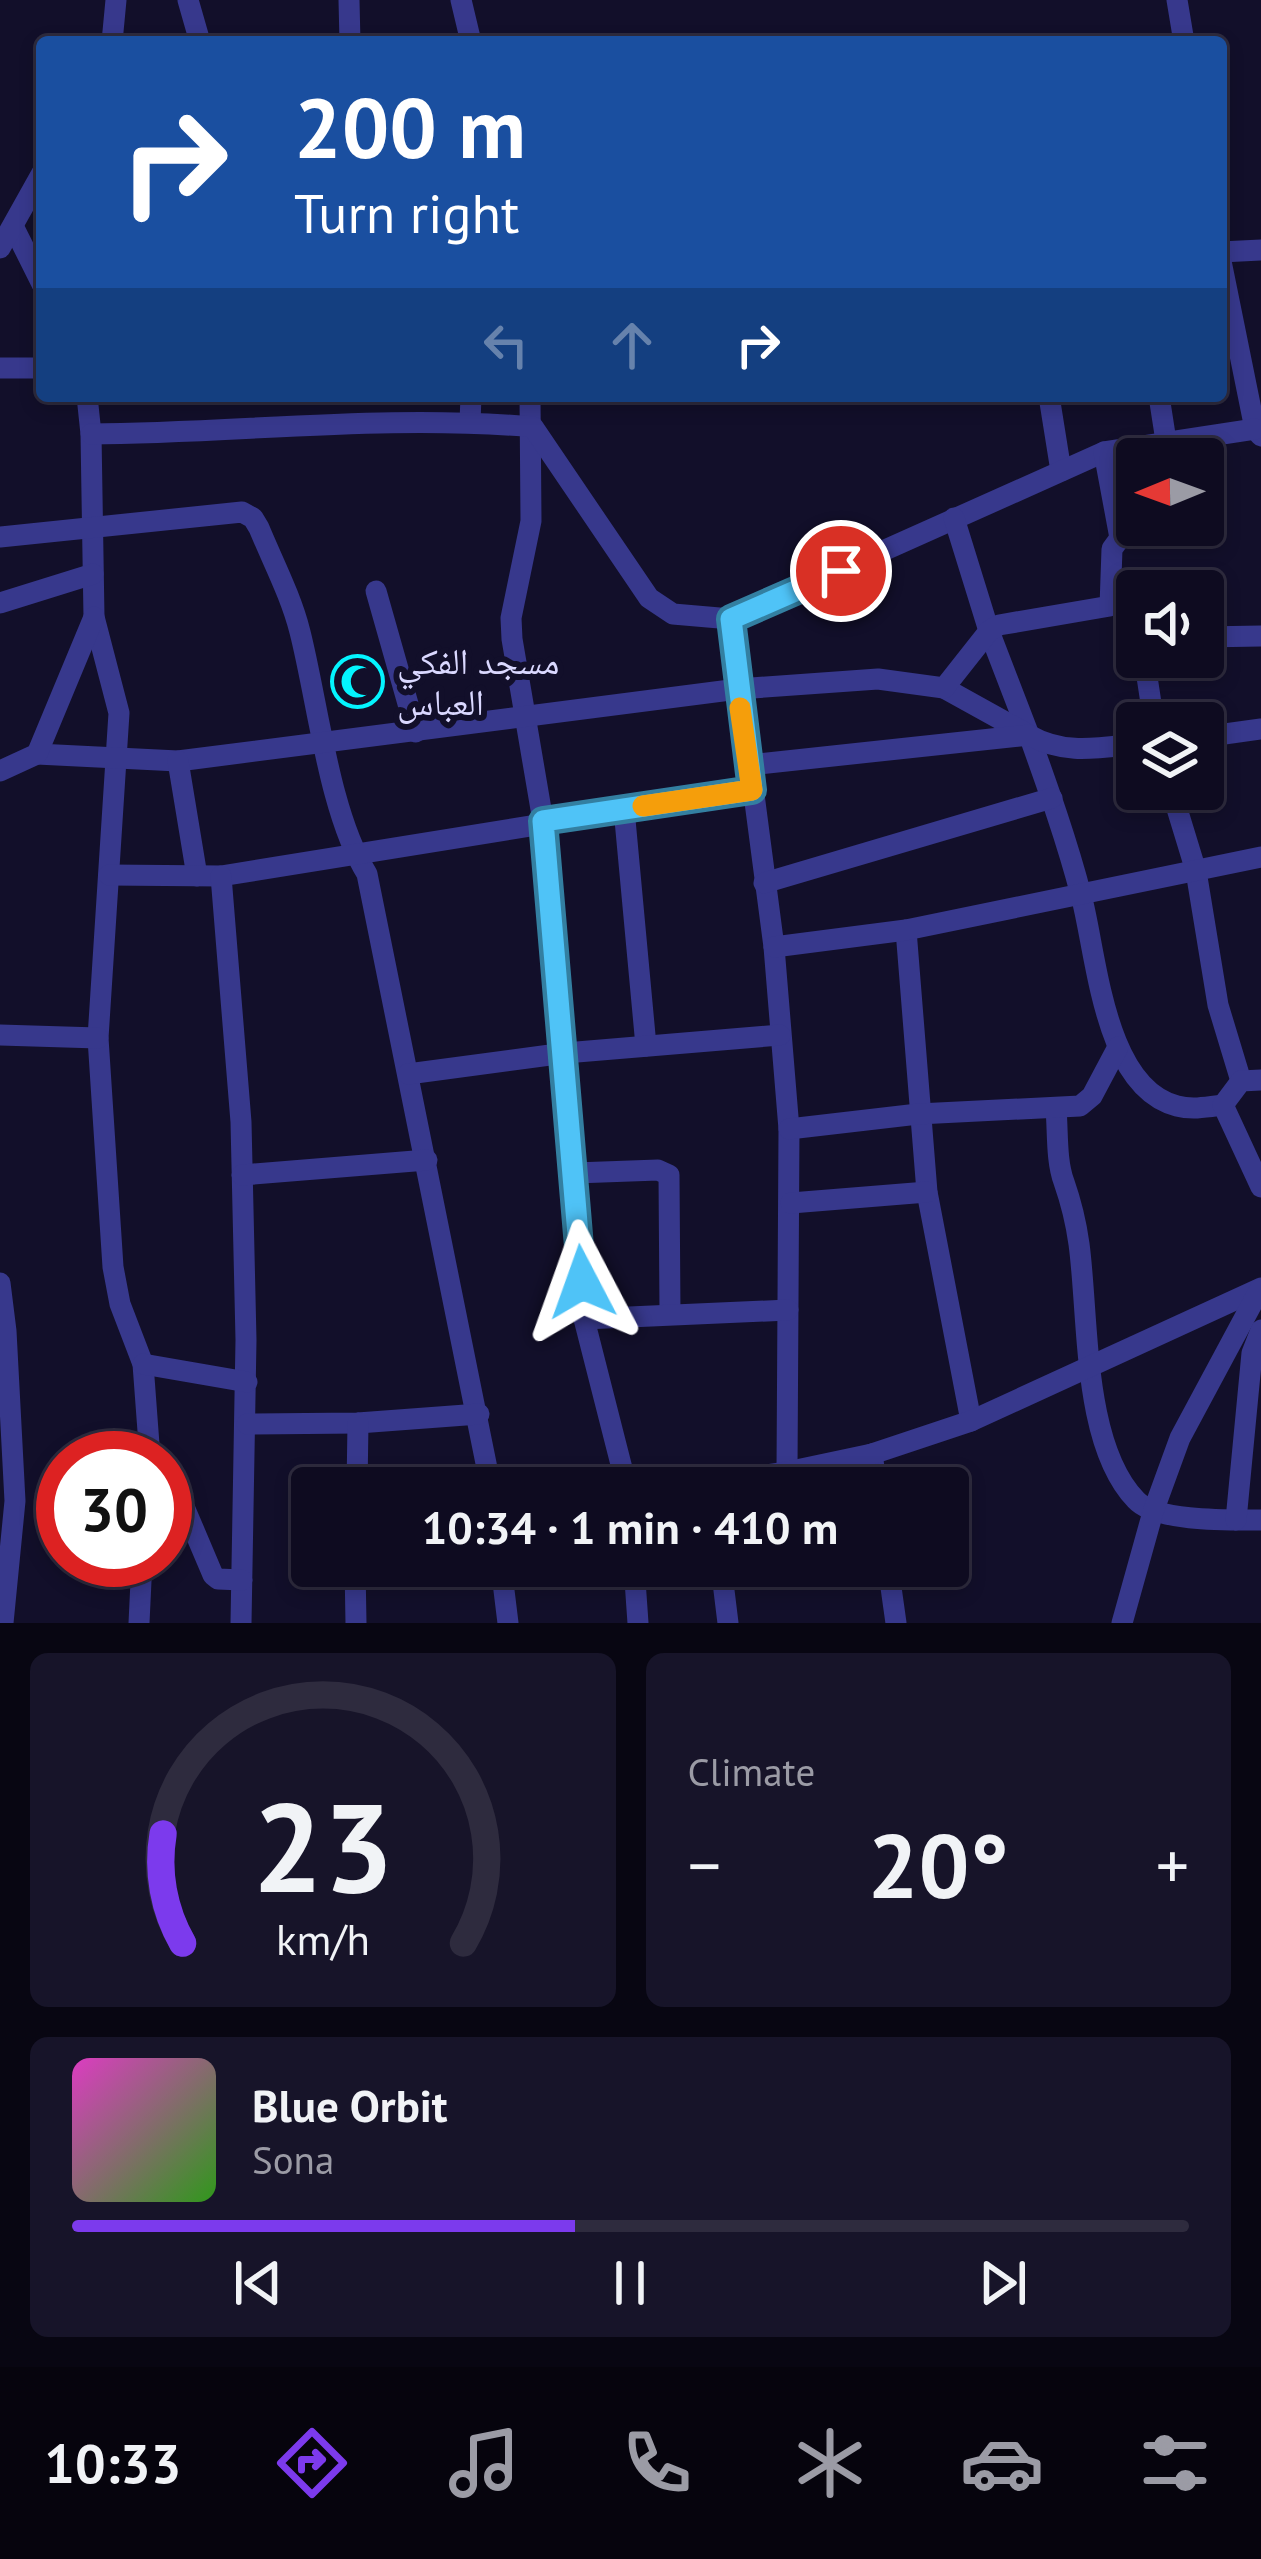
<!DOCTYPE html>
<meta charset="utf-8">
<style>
:root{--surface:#0e0b20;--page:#171429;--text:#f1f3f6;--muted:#9b9ba5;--line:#2e2b3e;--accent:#7c3aed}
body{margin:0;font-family:"PT Sans","Noto Naskh Arabic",sans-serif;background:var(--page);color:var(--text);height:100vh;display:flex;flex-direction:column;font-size:45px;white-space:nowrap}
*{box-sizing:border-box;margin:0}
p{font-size:39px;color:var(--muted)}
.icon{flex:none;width:66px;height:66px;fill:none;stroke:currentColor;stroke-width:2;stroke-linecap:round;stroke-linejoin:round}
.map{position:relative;height:1623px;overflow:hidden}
.drawer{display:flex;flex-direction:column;gap:30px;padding:30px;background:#080612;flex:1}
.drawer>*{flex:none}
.guide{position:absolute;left:36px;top:36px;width:1191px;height:366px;border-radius:12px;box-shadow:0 6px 18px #0003,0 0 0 3px var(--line);background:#1a4fa0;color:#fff;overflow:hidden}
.needle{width:78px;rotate:269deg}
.tools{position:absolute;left:1116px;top:438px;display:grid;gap:24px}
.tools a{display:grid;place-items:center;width:108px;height:108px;border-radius:12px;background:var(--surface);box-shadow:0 6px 18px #0003,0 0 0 3px var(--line);font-size:60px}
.speed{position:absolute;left:36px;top:1431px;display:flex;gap:24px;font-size:60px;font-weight:700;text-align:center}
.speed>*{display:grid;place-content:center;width:156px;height:156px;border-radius:50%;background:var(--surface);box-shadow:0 6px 18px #0003,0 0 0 3px var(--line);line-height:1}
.speed .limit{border:18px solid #d22;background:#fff;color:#111}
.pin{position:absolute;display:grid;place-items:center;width:102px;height:102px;color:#fff;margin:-51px;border:6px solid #fff;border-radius:50%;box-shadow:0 3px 12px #0007}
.me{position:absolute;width:132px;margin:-66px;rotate:356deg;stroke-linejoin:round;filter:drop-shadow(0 0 9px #0008)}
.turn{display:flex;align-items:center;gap:42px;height:252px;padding:0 60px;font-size:54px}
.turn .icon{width:156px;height:156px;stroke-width:2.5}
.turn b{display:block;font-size:84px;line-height:102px}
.lanes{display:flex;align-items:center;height:114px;padding:0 60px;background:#0003;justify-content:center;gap:60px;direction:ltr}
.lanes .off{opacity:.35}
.big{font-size:90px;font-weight:700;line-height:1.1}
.drawer .tile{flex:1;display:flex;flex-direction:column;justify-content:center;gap:18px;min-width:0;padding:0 42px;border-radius:18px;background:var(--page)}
.drawer .dial{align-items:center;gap:0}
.dial svg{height:312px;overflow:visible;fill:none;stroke:var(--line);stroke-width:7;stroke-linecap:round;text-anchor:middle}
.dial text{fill:var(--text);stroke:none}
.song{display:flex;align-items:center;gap:36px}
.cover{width:144px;height:144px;border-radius:18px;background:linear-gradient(135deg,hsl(310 70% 55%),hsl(110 70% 35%))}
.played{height:12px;border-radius:6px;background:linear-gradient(90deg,var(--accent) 45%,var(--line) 45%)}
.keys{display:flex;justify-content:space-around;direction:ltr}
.heat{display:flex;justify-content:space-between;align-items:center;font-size:66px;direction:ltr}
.drawer .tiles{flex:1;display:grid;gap:30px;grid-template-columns:1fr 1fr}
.tile:last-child{grid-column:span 2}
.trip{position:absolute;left:291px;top:1467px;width:678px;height:120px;border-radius:12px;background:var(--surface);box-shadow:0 6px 18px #0003,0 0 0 3px var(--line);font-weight:700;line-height:120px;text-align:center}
.dock{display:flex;height:192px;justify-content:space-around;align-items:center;background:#06040d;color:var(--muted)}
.dock .icon{width:84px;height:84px}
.dock .active{color:var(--accent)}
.dock b{font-size:54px;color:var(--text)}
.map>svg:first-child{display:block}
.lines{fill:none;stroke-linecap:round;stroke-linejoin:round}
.minor{stroke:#37388c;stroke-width:21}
.route-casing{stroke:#337fa1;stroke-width:30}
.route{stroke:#4fc3f7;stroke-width:21}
.slow{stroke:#f59e0b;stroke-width:21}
.labels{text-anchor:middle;stroke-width:12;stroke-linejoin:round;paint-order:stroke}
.poi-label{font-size:36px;fill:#dad8ff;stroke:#120f2a;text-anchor:start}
</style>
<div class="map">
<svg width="1261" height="1623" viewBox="0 0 1261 1623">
<rect width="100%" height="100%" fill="#120f2a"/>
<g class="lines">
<!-- minor -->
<g class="minor">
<polyline points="188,0 200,42"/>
<polyline points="349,0 350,42"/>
<polyline points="461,0 471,42"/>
<polyline points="1177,0 1184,42"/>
<polyline points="112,42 116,0"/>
<polyline points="14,228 42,284"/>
<polyline points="0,248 42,173"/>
<polyline points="1221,252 1261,250"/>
<polyline points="1221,261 1255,429 1261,436"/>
<polyline points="0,368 42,368"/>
<polyline points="87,396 91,434 94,617 119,713 98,1038 113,1267 120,1304 143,1364 150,1458"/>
<polyline points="530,396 531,521 511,618 512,639 543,821 565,1053 584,1319 627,1488"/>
<polyline points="1049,396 1061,471"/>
<polyline points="1159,396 1166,441"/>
<polyline points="470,422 471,396"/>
<path d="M91,434C239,433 386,414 533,427L649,598L673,614L731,619L1104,452L1255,429"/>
<polyline points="954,518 989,631 1029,735"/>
<path d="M0,537L242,512L253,518L259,528C273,562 291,596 300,632C318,703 329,813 367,874L491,1488"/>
<polyline points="376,591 416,732"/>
<polyline points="0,603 93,574"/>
<polyline points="731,619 774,947 789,1129 787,1472"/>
<polyline points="1203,637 1261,636"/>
<polyline points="1144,657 1154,723"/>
<path d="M944,688L1029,735C1048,788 1067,841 1081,895C1097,954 1103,1087 1177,1106C1192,1110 1208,1107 1223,1105"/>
<polyline points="1203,737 1261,729"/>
<polyline points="37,754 178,761 738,689 878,679 944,688 989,631 999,625 1110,606 1112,549 1120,538 1104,452"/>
<polyline points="178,761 197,876"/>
<path d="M749,765L1029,735C1064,755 1097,748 1137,744"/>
<polyline points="0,771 37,754 94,617"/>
<polyline points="1171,789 1196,871 1218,1005 1241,1081"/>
<polyline points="624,809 646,1046"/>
<polyline points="109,875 221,876 753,790"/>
<polyline points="221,876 241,1122 246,1340 241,1623"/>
<polyline points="764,883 1052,798"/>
<polyline points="906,930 927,1192 971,1421"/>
<polyline points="774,947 906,930 1261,857"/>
<polyline points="0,1035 98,1038"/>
<polyline points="408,1074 565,1053 780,1035"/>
<polyline points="1261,1080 1241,1081 1223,1105 1261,1187"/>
<path d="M1056,1109C1058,1131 1056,1161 1064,1182C1071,1202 1076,1222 1079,1244C1089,1318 1082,1444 1136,1500C1156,1522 1231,1520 1261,1520"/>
<polyline points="789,1129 918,1114 1080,1106 1092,1096 1118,1047"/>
<polyline points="575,1173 658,1170 669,1175 670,1313"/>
<polyline points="242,1175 427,1160"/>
<polyline points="791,1203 927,1192"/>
<polyline points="0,1283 6,1331 15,1501 3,1623"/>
<polyline points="584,1319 788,1310"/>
<polyline points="143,1364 247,1382"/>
<polyline points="247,1424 358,1423 479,1414"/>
<polyline points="872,1454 877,1488"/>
<polyline points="357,1488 358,1423"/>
<polyline points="675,1488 787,1472 872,1454 971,1421 1261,1288"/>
<polyline points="165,1502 181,1503 185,1509 213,1575 218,1579 242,1580"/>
<polyline points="1236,1520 1252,1353 1261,1330"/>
<polyline points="355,1566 356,1623"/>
<polyline points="501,1566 508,1623"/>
<polyline points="634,1566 638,1623"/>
<polyline points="721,1566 728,1623"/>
<polyline points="888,1566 896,1623"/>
<polyline points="139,1623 142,1560"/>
<polyline points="1122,1623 1153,1512 1180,1438 1260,1289"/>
</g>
</g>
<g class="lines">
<defs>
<polyline id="route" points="582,1282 543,821 752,790 731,619 841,571"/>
</defs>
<!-- route casing -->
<use href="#route" class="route-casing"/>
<!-- route -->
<use href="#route" class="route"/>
<!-- slow -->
<polyline class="slow" points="643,806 752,790 740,708"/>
</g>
<!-- icons -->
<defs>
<symbol id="mosque-ring" viewBox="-11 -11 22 22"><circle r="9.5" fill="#120f2a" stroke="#04f4ff" stroke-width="1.5"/><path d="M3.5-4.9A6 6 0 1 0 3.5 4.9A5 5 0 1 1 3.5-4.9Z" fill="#04f4ff"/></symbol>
</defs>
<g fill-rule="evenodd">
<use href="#mosque-ring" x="328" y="652" width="59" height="59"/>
</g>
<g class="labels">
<!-- poi labels -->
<g class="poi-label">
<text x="397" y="674">مسجد الفكي<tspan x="397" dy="41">العباس</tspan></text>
</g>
</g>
</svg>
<div class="tools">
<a><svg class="needle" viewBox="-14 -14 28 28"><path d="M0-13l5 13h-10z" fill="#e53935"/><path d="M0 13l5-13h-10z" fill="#9b9ba5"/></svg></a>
<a><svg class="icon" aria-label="sound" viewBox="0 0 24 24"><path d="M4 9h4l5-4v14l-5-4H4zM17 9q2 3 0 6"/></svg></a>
<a><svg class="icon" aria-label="layers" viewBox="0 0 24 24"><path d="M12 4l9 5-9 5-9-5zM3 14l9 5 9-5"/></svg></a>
</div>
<div class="speed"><div class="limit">30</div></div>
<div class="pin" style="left:841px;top:571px;background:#d93025"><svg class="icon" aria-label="arrive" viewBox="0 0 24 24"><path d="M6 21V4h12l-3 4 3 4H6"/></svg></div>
<svg class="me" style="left:582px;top:1282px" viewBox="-20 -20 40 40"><path d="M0-17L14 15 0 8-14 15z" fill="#4fc3f7" stroke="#fff" stroke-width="4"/></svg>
<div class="trip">10:34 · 1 min · 410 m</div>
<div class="guide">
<div class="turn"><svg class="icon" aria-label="right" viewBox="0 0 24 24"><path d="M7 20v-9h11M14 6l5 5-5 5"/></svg><div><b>200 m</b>Turn right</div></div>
<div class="lanes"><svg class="icon off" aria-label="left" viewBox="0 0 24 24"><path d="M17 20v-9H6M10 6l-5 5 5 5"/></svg><svg class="icon off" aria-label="ahead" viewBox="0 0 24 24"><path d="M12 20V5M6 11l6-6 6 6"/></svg><svg class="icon" aria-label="right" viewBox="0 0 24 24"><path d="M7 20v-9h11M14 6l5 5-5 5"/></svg></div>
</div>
</div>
<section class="drawer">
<div class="tiles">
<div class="tile dial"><svg viewBox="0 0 100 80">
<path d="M14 69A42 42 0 1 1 86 69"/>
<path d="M14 69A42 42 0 0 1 9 41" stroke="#7c3aed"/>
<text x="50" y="56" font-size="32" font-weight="700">23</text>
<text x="50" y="72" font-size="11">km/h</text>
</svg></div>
<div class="tile"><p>Climate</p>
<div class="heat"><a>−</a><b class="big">20°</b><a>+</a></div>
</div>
<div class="tile">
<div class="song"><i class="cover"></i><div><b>Blue Orbit</b><p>Sona</p></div></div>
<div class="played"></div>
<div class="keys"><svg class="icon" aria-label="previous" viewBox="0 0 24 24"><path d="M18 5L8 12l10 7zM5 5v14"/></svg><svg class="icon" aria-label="pause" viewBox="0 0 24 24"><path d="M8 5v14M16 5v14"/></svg><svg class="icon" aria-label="next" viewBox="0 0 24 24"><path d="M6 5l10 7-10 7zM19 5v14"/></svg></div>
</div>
</div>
</section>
<nav class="dock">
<b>10:33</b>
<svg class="icon active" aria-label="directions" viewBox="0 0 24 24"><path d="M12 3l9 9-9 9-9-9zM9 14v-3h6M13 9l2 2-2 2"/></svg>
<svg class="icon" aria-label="music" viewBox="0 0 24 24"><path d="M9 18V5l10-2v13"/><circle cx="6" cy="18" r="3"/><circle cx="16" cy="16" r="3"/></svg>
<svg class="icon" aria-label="phone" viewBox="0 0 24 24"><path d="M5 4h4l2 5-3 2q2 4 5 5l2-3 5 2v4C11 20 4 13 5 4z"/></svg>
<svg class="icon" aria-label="climate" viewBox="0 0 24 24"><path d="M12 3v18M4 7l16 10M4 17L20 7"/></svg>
<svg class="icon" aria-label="car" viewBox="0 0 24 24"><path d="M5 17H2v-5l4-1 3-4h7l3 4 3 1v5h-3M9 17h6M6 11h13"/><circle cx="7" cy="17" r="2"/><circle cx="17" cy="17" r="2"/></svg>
<svg class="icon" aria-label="filters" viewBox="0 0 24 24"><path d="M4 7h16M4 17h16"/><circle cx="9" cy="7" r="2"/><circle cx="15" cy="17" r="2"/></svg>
</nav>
